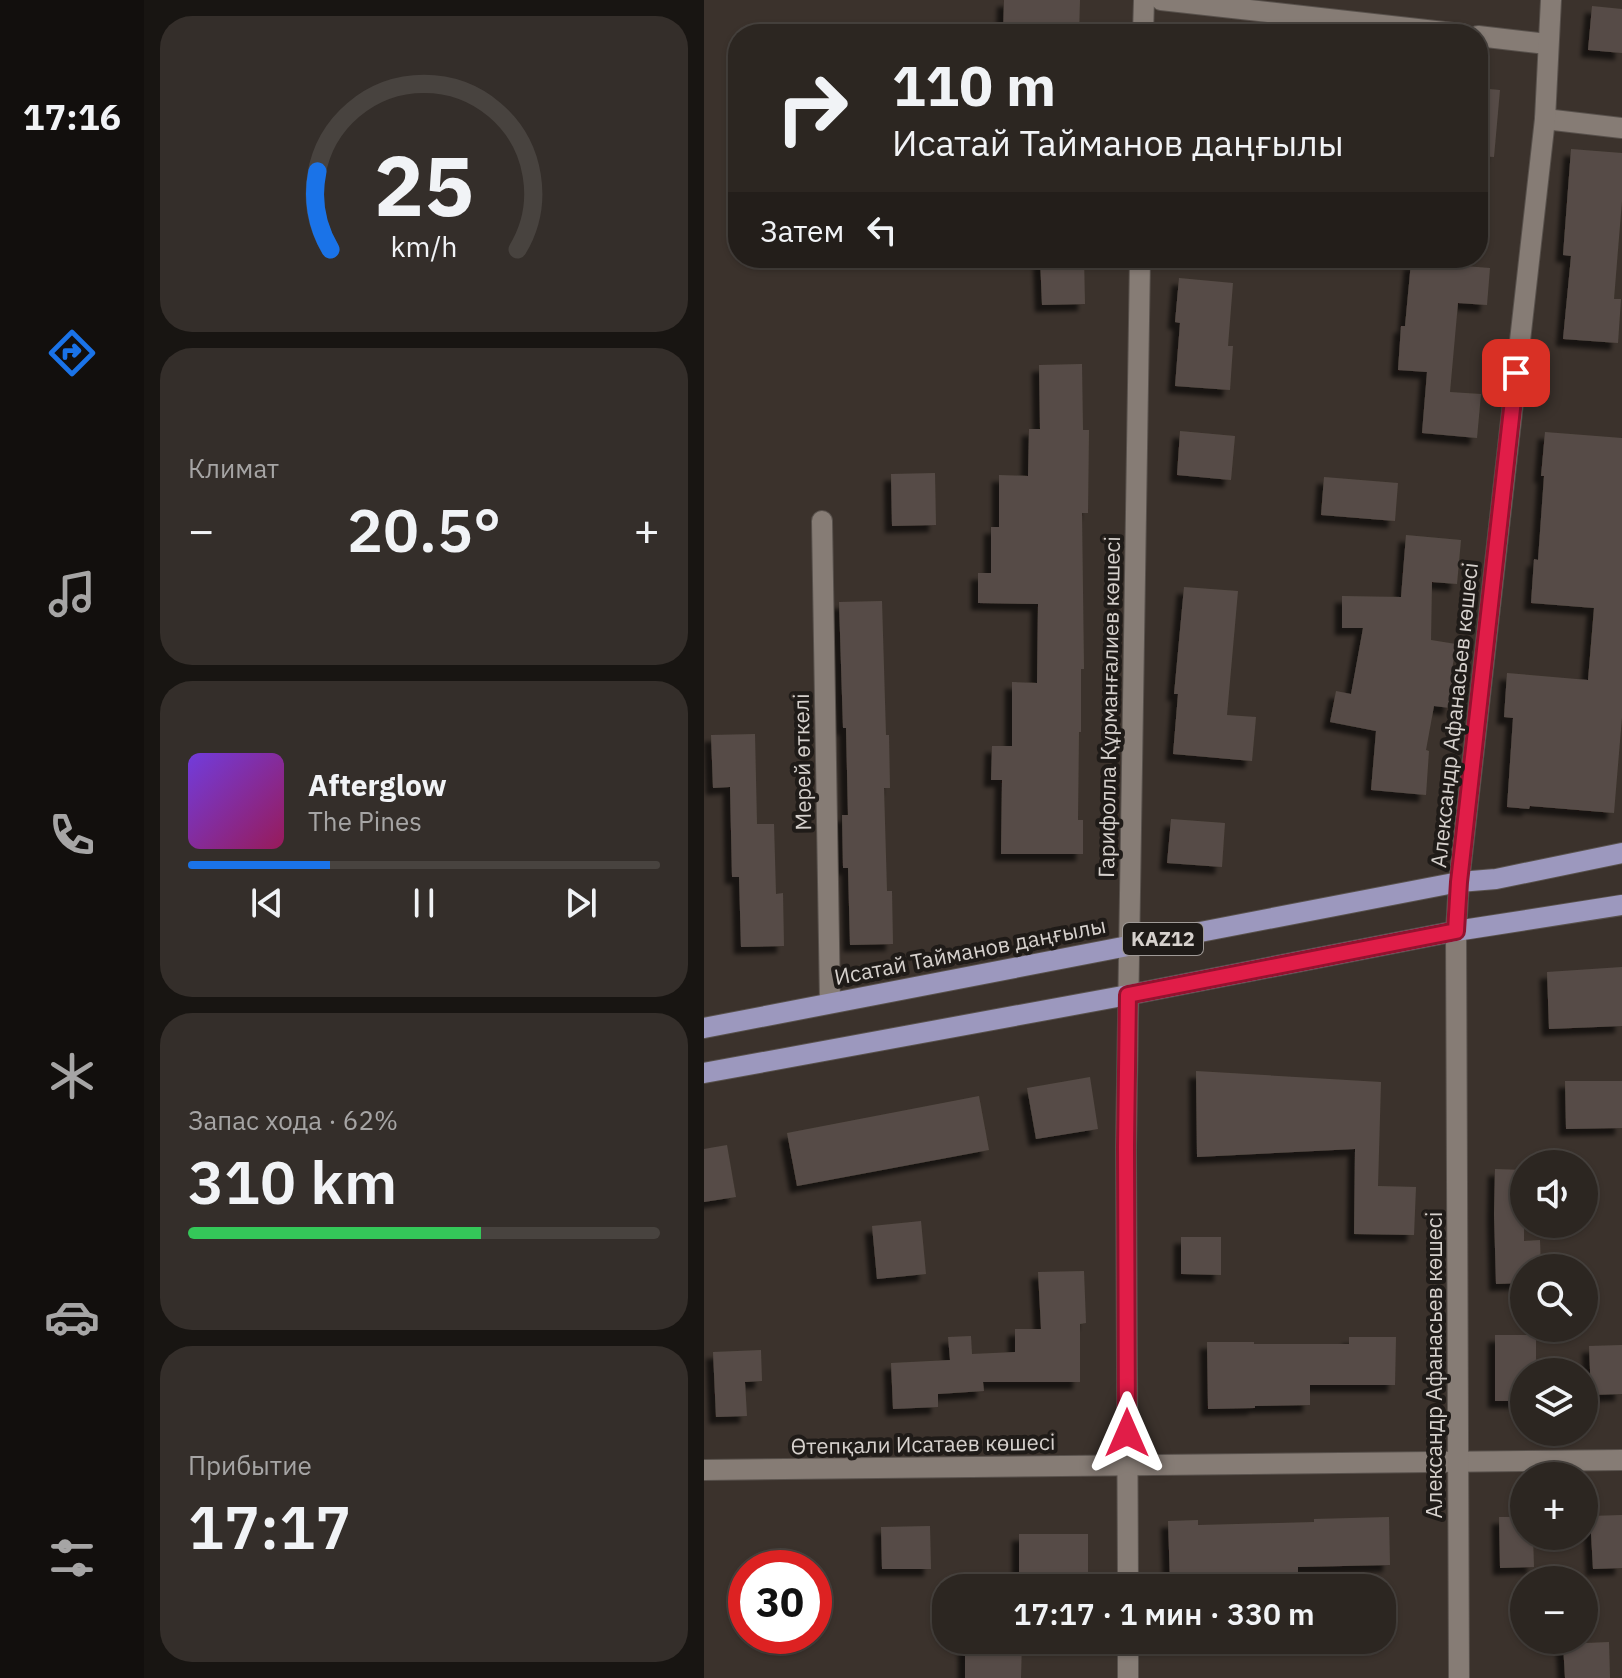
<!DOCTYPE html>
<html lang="ru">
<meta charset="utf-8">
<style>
:root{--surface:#2c2621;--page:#342e2a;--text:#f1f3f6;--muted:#a6a5a5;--line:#48433f;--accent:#1a73e8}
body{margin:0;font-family:"IBM Plex Sans",sans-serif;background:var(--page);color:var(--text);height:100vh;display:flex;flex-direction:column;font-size:30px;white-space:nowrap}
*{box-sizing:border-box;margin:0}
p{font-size:26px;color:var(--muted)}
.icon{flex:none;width:44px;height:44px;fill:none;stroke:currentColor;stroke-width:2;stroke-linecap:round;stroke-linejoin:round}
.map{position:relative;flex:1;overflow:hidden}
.side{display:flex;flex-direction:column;gap:16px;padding:16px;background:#181512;width:560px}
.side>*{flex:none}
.banner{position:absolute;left:24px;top:24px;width:760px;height:244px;border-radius:32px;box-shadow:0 2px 6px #0004,0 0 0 2px var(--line);background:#2c2621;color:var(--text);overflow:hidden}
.buttons{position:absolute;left:806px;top:1150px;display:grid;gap:16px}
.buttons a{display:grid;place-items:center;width:88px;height:88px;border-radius:50%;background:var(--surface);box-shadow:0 2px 6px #0004,0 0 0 2px var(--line);font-size:40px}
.speed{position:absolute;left:24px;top:1550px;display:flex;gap:16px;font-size:40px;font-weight:700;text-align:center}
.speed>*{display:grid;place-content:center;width:104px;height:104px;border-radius:50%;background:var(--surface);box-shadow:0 2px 6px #0004,0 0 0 2px var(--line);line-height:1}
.speed .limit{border:12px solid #d22;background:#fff;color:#111}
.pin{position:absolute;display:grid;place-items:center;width:68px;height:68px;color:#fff;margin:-34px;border-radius:16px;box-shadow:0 4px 12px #0006}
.me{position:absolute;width:88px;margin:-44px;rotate:0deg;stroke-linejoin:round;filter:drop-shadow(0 0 6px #0008)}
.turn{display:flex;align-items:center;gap:28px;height:168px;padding:0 32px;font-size:36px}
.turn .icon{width:104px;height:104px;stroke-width:2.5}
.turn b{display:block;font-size:56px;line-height:68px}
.then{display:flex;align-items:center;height:76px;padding:0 32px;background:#0003;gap:16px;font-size:30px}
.big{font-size:60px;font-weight:600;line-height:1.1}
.side .widget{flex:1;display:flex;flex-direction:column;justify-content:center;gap:12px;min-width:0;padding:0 28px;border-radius:32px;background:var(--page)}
.side .dial{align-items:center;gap:0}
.dial svg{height:208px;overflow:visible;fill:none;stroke:var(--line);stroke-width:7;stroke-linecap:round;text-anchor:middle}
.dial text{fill:var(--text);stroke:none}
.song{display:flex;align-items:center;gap:24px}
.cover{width:96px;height:96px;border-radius:12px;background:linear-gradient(135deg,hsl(260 70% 55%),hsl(330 70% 35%))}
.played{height:8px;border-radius:4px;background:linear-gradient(90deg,var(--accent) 30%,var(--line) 30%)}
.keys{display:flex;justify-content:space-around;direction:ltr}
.heat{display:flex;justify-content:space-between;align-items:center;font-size:44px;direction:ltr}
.charge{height:12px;border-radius:6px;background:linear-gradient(90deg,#34c759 62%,var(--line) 0)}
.trip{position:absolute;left:228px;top:1574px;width:464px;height:80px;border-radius:32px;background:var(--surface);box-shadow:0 2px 6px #0004,0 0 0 2px var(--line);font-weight:600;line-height:80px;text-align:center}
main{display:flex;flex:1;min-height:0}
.tabs{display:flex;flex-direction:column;width:144px;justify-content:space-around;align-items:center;background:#120f0d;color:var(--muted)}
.tabs .icon{width:56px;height:56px}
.tabs .current{color:var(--accent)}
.tabs b{font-size:36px;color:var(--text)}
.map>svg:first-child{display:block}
.building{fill:#564c46;filter:url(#shadow)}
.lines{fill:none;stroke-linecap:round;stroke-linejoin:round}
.minor-casing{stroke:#58514c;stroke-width:22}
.major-casing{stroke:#58514c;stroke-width:22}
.minor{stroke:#867c75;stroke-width:20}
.major{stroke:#9c98be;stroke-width:20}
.route-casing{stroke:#92132f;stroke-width:20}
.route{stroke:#e11d48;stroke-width:14}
.labels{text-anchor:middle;stroke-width:8;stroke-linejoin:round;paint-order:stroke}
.shield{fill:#1f1b18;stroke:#9f9a97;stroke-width:2}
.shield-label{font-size:20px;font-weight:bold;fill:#d6d1cd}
.street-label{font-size:22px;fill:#d6d1cd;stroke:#1f1b18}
</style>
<main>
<nav class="tabs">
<b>17:16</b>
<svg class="icon current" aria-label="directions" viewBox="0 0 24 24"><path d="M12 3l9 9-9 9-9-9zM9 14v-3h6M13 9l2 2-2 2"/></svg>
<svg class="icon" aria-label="music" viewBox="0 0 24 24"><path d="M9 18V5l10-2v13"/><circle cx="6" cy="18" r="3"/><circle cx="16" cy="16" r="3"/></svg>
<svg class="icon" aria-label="phone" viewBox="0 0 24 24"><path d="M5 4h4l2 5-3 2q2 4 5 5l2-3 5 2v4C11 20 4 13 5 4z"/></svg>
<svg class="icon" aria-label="climate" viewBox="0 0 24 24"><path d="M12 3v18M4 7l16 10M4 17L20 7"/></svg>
<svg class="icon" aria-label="car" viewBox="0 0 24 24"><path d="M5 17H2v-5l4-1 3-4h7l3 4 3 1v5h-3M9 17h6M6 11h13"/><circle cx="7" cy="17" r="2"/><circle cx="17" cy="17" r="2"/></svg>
<svg class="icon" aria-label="filters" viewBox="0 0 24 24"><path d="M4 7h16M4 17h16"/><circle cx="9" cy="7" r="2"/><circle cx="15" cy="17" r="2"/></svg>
</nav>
<section class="side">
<div class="widget dial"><svg viewBox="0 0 100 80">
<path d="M14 69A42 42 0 1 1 86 69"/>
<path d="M14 69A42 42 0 0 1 9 39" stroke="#1a73e8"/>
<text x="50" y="56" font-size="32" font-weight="700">25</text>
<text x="50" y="72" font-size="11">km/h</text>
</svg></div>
<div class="widget"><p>Климат</p>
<div class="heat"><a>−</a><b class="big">20.5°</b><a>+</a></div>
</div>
<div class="widget">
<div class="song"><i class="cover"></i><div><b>Afterglow</b><p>The Pines</p></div></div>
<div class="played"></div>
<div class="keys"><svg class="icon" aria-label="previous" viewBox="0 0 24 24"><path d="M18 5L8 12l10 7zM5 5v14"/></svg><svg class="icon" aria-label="pause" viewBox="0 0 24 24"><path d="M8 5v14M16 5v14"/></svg><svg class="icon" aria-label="next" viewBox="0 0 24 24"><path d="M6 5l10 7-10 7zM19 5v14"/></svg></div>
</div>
<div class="widget"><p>Запас хода · 62%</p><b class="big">310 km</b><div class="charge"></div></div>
<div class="widget"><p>Прибытие</p><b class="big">17:17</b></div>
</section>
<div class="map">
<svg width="918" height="1678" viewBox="0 0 918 1678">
<defs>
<filter id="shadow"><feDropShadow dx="-7" dy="7" stdDeviation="2" flood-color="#0009"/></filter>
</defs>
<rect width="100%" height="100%" fill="#3b322c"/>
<!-- building -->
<g class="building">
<polygon points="300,0 376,0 375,34 299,34"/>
<polygon points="888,6 918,9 918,53 884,50"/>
<polygon points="774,88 796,90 790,157 774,156"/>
<polygon points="867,149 918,153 918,201 910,299 917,299 914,343 859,339 867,256 859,255"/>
<polygon points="336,258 380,258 381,304 338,305"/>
<polygon points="707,262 786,268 783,305 754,303 746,392 777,394 773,438 718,433 723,372 694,370 697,326 701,326"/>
<polygon points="475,278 529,283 524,346 529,346 526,390 471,386 476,323 471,322"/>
<polygon points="378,364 379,430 385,430 384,513 378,513 380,669 377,669 377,732 375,732 374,820 379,820 379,854 297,854 298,780 287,780 288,746 308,746 308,682 333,683 334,604 274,603 274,573 287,573 287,527 295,527 295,475 324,476 325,429 336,429 335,365"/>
<polygon points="476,431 531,436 527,480 473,475"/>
<polygon points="841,432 918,438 918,717 910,813 826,806 825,809 803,807 809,718 800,717 803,673 884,680 890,608 827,603 830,559 834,560 840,476 837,476"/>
<polygon points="231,473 232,525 188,526 187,474"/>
<polygon points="620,477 694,483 691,521 617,515"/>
<polygon points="702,535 757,540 753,584 728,582 727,640 752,644 747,677 751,678 746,708 730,706 722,750 725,751 722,795 667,790 672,731 626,722 632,691 647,694 659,628 638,628 638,596 697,597"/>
<polygon points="480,587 534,591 523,715 552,717 548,761 469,754 474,694 470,694"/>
<polygon points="178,601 182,735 185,735 186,788 180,788 183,891 188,891 189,944 146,945 144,868 139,868 138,815 144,815 142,728 139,728 135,602"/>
<polygon points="51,734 53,824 70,824 72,894 79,893 80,946 37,947 35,877 28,877 26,787 9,788 7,735"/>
<polygon points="467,819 521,823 518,867 463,863"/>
<polygon points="918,967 918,1026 845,1029 843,972"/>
<polygon points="492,1071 677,1082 674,1186 712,1187 710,1235 650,1234 651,1149 493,1157"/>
<polygon points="386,1077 394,1129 332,1139 323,1088"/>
<polygon points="861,1081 918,1081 918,1128 862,1129"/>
<polygon points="275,1096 285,1150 93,1186 83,1133"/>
<polygon points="23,1145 32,1197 0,1202 0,1149"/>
<polygon points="791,1169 820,1170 820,1241 836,1240 837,1268 820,1268 820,1283 792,1284 790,1214"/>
<polygon points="217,1221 222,1274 173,1279 168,1226"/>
<polygon points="477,1237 517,1237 517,1275 477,1274"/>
<polygon points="380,1271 382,1323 376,1324 376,1382 279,1382 280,1391 234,1394 234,1407 189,1409 187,1363 246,1360 244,1337 267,1336 268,1354 311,1352 311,1329 337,1329 334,1272"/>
<polygon points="791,1335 832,1335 832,1372 820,1372 820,1401 791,1401"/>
<polygon points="645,1337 692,1337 691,1385 606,1385 606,1405 551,1406 551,1408 504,1409 503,1342 550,1342 550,1344 645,1344"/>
<polygon points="918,1345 918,1394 887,1395 885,1346"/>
<polygon points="57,1350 58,1381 41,1382 43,1416 12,1417 9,1352"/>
<polygon points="918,1515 918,1568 889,1569 886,1516"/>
<polygon points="685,1517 686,1565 594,1567 594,1572 496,1574 496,1581 466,1582 464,1521 494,1520 494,1525 610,1522 610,1519"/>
<polygon points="795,1517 820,1517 820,1536 829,1536 830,1567 796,1568"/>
<polygon points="226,1526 227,1569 178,1569 177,1527"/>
<rect x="315" y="1534" width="69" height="43"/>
<polygon points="261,1640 318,1640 317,1678 261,1678"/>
<polygon points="905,1642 906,1678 861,1678 859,1644"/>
</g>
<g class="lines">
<defs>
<g id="minor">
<polyline points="457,0 758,34"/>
<polyline points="439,34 440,0"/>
<polyline points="774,36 843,44"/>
<polyline points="841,119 918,128"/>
<polyline points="118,521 126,1002"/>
<polyline points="0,1470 918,1460"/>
<polyline points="424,1588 422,1147 436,258"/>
<polyline points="424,1640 424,1678"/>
<polyline points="755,1678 752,931 755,882 841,119 847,0"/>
</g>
<g id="major">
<polyline points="0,1028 755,882 792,879 918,853"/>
<polyline points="0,1073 424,995 752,931 918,905"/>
</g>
</defs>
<!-- minor casing -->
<use href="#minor" class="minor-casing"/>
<!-- major casing -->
<use href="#major" class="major-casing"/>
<!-- minor -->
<use href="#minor" class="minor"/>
<!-- major -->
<use href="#major" class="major"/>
</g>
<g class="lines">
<defs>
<polyline id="route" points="423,1433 422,1147 424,995 752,931 755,882 812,373"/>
</defs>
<!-- route casing -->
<use href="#route" class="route-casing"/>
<!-- route -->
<use href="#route" class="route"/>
</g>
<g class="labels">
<!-- shield labels -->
<rect class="shield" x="419" y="923" width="80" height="32" rx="6"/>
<g class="shield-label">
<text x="459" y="946">KAZ12</text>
</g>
<!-- street labels -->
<g class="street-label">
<text transform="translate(405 707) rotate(-89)" y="8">Гарифолла Құрманғалиев көшесі</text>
<text transform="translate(750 715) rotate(-84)" y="8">Александр Афанасьев көшесі</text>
<text transform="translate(98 762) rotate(-91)" y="8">Мерей өткелі</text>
<text transform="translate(266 951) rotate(-11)" y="8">Исатай Тайманов даңғылы</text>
<text transform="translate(730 1365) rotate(-90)" y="8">Александр Афанасьев көшесі</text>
<text transform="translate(219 1444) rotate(-1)" y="8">Өтепқали Исатаев көшесі</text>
</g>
</g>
</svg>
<div class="buttons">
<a><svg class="icon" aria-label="sound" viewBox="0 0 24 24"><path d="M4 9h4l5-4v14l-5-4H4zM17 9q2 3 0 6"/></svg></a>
<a><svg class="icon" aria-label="search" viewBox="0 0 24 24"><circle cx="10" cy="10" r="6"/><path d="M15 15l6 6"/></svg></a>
<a><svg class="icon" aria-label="layers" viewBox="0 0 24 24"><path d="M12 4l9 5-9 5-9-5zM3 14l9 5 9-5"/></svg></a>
<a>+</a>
<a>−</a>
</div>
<div class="speed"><div class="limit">30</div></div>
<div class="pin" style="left:812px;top:373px;background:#d93025"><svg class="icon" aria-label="arrive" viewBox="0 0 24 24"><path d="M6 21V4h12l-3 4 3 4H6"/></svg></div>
<svg class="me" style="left:423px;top:1433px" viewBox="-20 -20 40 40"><path d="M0-17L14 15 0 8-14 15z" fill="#e11d48" stroke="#fff" stroke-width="4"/></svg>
<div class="trip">17:17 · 1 мин · 330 m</div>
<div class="banner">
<div class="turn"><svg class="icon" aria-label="right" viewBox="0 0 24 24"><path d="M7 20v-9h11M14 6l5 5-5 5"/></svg><div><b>110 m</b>Исатай Тайманов даңғылы</div></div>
<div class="then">Затем<svg class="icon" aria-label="left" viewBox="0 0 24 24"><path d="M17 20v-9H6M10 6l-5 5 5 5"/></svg></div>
</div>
</div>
</main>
